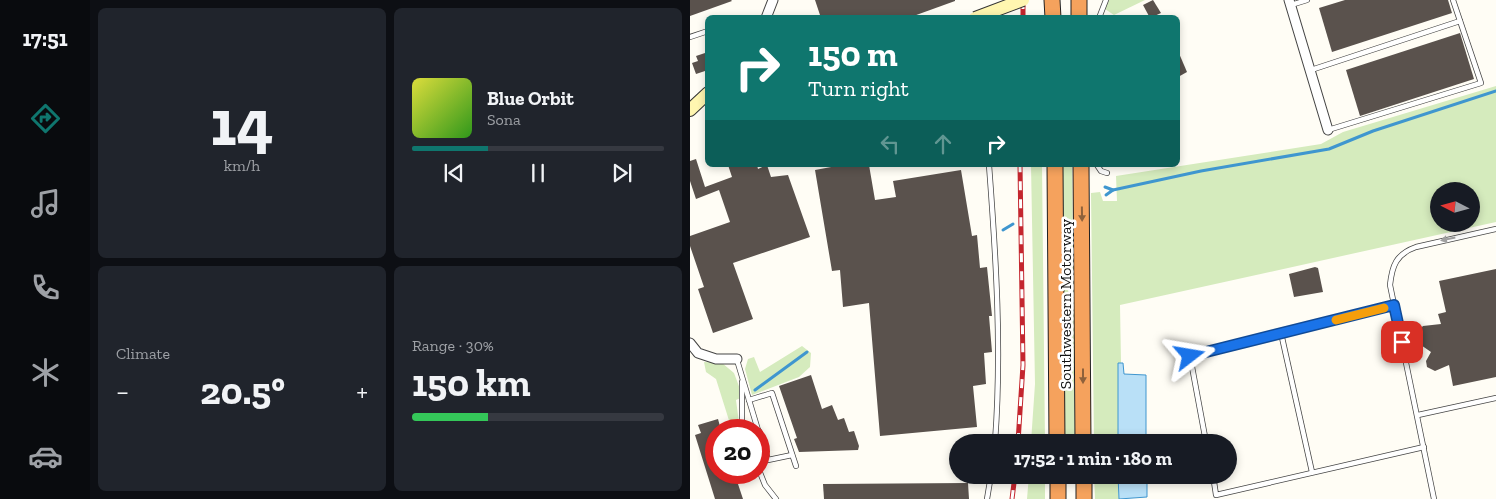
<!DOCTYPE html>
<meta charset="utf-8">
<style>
:root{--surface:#171b24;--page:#20242c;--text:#f1f3f6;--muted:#9ea1a6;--line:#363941;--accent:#0f766e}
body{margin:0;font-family:"Zilla Slab",serif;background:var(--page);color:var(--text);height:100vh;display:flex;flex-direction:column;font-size:19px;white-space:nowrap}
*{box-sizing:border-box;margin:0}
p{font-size:16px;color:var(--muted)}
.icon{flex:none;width:28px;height:28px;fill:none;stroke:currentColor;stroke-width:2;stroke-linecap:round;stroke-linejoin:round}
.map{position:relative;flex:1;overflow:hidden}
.details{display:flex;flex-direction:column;gap:8px;padding:8px;background:#0d0f14;width:600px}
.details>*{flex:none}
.guide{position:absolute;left:15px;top:15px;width:475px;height:152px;border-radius:8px;box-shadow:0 2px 8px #0003;background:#0f766e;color:#fff;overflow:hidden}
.needle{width:32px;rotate:276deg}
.buttons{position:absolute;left:740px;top:182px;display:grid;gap:10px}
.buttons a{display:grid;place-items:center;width:50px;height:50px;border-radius:50%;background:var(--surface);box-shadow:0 2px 8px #0003;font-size:25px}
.speed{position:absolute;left:15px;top:419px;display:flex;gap:10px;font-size:25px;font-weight:700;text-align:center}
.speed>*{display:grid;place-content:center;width:65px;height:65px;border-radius:50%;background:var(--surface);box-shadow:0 2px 8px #0003;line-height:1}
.speed .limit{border:8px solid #d22;background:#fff;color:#111}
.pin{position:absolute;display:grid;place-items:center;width:42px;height:42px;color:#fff;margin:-21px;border-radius:10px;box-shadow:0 2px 8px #0006}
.me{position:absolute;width:55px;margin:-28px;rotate:76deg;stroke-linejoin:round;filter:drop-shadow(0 0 4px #0008)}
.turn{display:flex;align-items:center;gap:18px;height:105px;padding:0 20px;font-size:22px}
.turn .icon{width:65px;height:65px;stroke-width:2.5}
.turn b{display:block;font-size:35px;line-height:42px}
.lanes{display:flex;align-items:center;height:48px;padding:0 20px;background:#0003;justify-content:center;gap:25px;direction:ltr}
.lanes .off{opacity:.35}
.big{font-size:38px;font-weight:800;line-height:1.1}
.details .card{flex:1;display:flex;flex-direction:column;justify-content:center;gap:8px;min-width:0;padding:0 18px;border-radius:8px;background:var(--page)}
.details .dial{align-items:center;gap:0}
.dial b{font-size:65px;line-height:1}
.song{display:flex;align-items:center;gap:15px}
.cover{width:60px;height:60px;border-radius:8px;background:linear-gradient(135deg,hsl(60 70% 55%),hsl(110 70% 35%))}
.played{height:5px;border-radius:2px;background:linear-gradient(90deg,var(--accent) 30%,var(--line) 30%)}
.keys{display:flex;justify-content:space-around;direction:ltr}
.heat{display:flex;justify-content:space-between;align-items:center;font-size:28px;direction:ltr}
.charge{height:8px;border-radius:4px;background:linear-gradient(90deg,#34c759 30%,var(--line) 0)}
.details .tiles{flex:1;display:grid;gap:8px;grid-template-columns:repeat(2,1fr)}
.trip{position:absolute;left:259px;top:434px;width:288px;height:50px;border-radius:25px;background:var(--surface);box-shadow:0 2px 8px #0003;font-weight:800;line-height:50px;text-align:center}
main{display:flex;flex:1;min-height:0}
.tab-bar{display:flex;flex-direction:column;width:90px;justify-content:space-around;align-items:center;background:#090b0e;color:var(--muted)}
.tab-bar .icon{width:35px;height:35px}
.tab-bar .active{color:var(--accent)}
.tab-bar b{font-size:22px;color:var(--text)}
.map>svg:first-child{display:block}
.green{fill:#d5ebbd;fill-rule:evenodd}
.water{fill:#b9e0f7;stroke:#3f96cf}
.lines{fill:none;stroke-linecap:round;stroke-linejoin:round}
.stream{stroke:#3f96cf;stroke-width:3}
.building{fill:#5a524d}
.service-casing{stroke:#444;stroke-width:6}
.minor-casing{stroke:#444;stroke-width:11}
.secondary-casing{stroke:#333;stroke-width:14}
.motorway-casing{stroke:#222;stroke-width:17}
.service{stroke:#fff;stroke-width:4.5}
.minor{stroke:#fff;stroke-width:9}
.secondary{stroke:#fff6b0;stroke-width:12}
.motorway{stroke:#f5a25d;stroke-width:15}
.rail-casing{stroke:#c4262e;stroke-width:5}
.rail{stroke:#fff;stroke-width:3;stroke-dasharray:9;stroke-linecap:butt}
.secondary-bridge-casing{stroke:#333;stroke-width:14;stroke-linecap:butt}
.secondary-bridge{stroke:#fff6b0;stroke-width:12}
.oneway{fill:#8e613b}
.oneway2{fill:#a0a0a0}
.route-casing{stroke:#114b97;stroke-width:12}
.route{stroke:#1a73e8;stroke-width:9}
.slow{stroke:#f59e0b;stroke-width:9}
.labels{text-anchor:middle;stroke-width:5;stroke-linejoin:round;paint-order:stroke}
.street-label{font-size:16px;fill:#111;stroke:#fff}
</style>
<main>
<nav class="tab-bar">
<b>17:51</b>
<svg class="icon active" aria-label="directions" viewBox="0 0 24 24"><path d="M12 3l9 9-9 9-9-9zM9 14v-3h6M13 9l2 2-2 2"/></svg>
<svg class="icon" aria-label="music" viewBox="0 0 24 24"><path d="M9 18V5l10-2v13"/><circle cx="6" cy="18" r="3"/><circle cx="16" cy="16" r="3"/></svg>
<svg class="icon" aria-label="phone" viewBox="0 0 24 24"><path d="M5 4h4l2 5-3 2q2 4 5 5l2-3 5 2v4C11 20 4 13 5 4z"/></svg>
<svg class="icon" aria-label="climate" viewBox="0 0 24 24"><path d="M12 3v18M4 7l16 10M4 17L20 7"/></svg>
<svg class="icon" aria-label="car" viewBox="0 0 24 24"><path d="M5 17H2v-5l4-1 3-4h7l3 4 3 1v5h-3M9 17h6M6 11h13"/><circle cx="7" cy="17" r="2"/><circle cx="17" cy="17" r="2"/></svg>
</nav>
<section class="details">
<div class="tiles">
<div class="card dial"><b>14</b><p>km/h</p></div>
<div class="card">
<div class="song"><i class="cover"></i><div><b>Blue Orbit</b><p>Sona</p></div></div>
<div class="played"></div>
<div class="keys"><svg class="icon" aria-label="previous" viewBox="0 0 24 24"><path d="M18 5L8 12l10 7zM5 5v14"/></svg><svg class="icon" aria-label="pause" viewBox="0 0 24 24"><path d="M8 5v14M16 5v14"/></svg><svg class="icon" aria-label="next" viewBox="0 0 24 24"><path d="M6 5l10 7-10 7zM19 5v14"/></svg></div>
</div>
<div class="card"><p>Climate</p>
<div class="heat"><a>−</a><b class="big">20.5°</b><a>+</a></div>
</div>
<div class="card"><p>Range · 30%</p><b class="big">150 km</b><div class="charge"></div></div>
</div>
</section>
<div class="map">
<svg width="806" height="499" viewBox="0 0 806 499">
<rect width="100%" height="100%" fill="#fffdf5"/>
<!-- green -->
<g class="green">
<polygon points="419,0 455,0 424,15 415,9"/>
<path d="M806,86V222L430,305L431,363H428V442H404L401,193L410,192L413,201H427L426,176L631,144L653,132ZM749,191H781V224H749Z"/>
<polygon points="341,165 352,165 355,442 341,442 345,384"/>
<polygon points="372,165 382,165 385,442 375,442"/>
<polygon points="112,346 121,353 120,367 109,377 62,395 55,369 58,359 64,357 70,372"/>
<polygon points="14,362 32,363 44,373 53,397 46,400 50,430 42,430 26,379 16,372"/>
<polygon points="339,475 355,475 355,499 337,499"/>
<polygon points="404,475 428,475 429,499 405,499"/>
</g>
<!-- water -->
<g class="water">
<polygon points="428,363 433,363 434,374 456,375 456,442 428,442"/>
<polygon points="428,475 457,475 457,497 429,499"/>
</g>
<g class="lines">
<!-- stream -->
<g class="stream">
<polyline points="415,187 423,190 416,195"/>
<polyline points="423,190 511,171 639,149 683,131 806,91"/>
<polyline points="313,230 323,224"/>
<polyline points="65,390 117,352"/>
</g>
</g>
<!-- building -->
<g class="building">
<polygon points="0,0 41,0 42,1 0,16"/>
<polygon points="125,0 265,0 265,1 218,18 131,18"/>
<polygon points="463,0 471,13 460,18 453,5"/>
<polygon points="655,0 758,0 762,13 642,52 629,8"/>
<polygon points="770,33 784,79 670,116 656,70"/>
<polygon points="488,51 497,72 488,77"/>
<polygon points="18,52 18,70 6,74 2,63 8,61 6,56"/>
<polygon points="6,159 15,187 42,177 38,165 67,165 68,169 77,165 81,177 98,175 120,237 43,263 63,319 23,333 8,289 14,287 0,246 0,236 40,222 29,190 6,199 0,181 0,161"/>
<polygon points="152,165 179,165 185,200 206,197 203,181 271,170 282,236 287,235 290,268 297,267 302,316 299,316 302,352 294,353 296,384 283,386 287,427 190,436 179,303 153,307 150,270 142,271 125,170"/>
<polygon points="625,267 628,268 633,292 604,297 599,274"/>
<polygon points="806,269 806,377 763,386 759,365 745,371 737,367 736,361 741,352 728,343 727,332 733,326 751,324 748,314 756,312 749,281"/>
<polygon points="121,375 132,409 142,405 148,420 154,418 159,432 164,431 169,446 168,450 109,452 104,439 107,438 89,386"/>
<polygon points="28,419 31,430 26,430 26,472 44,472 53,499 25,499 5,435 11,433 8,425"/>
<polygon points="278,483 279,499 134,499 133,484"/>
</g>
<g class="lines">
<defs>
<g id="service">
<polyline points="601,5 617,0"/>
<polyline points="409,18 416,0"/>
<polyline points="0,37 18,31"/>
<polyline points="621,70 770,21"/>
<polyline points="638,130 791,83 763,0"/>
<path d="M299,165C306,257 312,350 305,442"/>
<polyline points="407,165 411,171 417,173"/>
<polyline points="591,333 622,472"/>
<polyline points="47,360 68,430"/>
<polyline points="52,382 52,420 54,430"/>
<polyline points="59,400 82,393 106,466"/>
<polyline points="728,415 806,398"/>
<polyline points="69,431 78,460 102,455"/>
<polyline points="516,442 500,356 704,305"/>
<polyline points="69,470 75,485 86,499"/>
<polyline points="523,475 526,495 734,447"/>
<polyline points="297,499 301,475"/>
<path d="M744,499L700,285C702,266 706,254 726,247L806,229"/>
</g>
<g id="minor">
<polyline points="599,0 638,130"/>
<polyline points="76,18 83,0"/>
<polyline points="0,343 8,353 26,359 47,359"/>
</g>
<polyline id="secondary" points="0,110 18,93"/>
<g id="motorway">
<polyline points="362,0 363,18"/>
<polyline points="389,0 389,18"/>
<polyline points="365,165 367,442"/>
<polyline points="391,165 393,442"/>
<polyline points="368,475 368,499"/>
<polyline points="394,475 394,499"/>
</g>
</defs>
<!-- service casing -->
<use href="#service" class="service-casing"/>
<!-- minor casing -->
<use href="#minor" class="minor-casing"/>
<!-- secondary casing -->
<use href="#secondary" class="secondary-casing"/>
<!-- motorway casing -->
<use href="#motorway" class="motorway-casing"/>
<!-- service -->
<use href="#service" class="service"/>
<!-- minor -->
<use href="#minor" class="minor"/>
<!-- secondary -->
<use href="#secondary" class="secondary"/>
<!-- motorway -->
<use href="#motorway" class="motorway"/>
<defs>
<g id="rail">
<polyline points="333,0 333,18"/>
<polyline points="328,442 333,365 330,165"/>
<polyline points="322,499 325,475"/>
</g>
</defs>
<!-- rail casing -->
<use href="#rail" class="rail-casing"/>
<!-- rail -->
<use href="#rail" class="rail"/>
<defs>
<polyline id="secondary-bridge" points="285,18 333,0"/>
</defs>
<!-- secondary-bridge casing -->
<use href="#secondary-bridge" class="secondary-bridge-casing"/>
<!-- secondary-bridge -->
<use href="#secondary-bridge" class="secondary-bridge"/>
</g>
<!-- one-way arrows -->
<defs><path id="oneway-solid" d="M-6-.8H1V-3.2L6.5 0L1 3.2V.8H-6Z" transform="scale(1.25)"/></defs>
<g class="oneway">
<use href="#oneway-solid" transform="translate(392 214) rotate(89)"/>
<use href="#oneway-solid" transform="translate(393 376) rotate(90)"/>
</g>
<use class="oneway2" href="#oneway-solid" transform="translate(758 239) rotate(168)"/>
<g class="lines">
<defs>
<polyline id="route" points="500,356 704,305 712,342"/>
</defs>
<!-- route casing -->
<use href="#route" class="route-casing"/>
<!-- route -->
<use href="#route" class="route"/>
<!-- slow -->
<polyline class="slow" points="646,320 694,308"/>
</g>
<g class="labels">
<!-- street labels -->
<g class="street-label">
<text transform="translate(375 304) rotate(-90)" y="6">Southwestern Motorway</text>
</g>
</g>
</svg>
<div class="buttons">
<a><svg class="needle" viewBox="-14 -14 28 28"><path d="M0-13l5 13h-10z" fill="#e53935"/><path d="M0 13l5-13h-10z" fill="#9ea1a6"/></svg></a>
</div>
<div class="speed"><div class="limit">20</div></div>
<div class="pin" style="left:712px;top:342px;background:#d93025"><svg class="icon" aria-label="arrive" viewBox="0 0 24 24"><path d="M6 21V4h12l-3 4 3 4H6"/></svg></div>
<svg class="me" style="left:500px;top:356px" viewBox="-20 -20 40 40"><path d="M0-17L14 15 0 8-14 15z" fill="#1a73e8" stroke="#fff" stroke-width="4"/></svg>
<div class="trip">17:52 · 1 min · 180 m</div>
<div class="guide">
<div class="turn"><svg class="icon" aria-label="right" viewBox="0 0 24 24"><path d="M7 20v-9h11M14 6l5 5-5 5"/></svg><div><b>150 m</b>Turn right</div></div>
<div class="lanes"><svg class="icon off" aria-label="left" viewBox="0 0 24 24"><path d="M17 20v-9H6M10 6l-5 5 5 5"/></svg><svg class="icon off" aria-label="ahead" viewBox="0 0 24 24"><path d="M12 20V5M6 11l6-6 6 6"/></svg><svg class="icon" aria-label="right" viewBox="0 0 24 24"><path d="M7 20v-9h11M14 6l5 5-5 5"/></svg></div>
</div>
</div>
</main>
